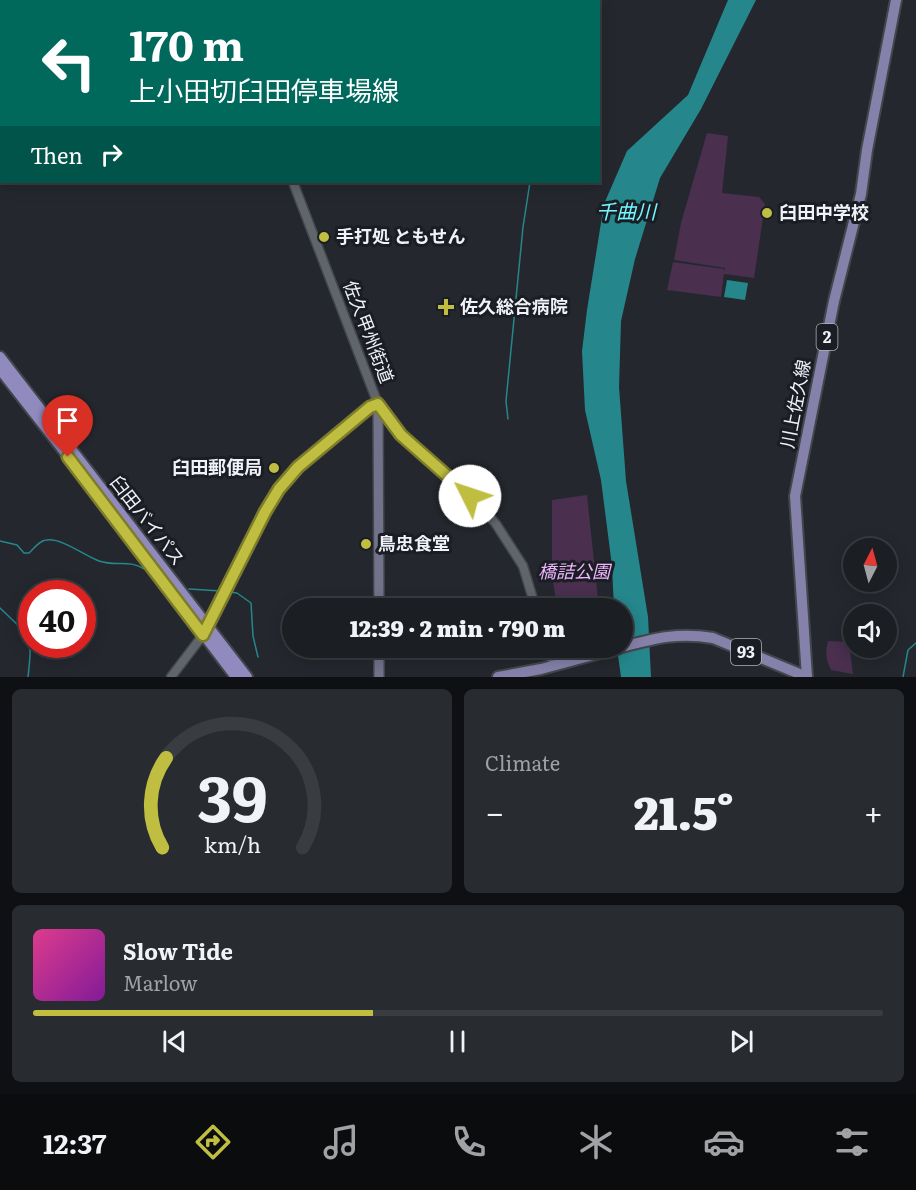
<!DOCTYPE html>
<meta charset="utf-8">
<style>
:root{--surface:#1b1e22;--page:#282b2f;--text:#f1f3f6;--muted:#a0a2a5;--line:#393c40;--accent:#c0be40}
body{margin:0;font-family:Literata,"Noto Sans JP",serif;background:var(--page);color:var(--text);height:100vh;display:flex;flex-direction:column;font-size:22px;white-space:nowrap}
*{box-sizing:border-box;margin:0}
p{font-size:20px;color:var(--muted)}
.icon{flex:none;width:33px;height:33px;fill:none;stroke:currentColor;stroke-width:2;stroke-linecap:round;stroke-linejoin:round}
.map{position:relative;height:677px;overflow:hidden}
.panel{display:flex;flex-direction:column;gap:12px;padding:12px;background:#0f1013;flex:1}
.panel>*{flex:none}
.banner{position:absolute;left:0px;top:0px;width:600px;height:183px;box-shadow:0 3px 15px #0003,0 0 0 2px var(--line);background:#00695c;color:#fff;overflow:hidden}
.needle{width:39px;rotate:6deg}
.fabs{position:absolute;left:843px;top:538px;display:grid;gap:12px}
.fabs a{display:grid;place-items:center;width:54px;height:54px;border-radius:50%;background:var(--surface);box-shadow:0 3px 15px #0003,0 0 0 2px var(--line);font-size:30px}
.speed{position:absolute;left:18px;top:580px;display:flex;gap:12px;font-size:30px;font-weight:700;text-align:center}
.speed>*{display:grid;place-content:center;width:78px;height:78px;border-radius:50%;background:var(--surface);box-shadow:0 3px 15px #0003,0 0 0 2px var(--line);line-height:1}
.speed .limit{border:9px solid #d22;background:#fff;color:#111}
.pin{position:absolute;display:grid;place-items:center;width:51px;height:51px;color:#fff;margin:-62px -26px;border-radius:50% 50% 50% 0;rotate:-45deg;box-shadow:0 0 6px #0007}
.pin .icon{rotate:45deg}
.me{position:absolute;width:66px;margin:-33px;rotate:311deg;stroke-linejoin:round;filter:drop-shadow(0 0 4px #0008)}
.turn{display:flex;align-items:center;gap:21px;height:126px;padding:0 30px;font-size:27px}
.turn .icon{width:78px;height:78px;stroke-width:2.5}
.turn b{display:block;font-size:42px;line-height:51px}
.then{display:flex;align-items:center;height:57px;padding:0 30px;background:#0003;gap:12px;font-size:22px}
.big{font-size:45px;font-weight:800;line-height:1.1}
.panel .widget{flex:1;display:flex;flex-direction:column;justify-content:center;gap:9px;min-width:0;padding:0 21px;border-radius:9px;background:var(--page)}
.panel .dial{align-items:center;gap:0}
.dial svg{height:156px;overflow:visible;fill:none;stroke:var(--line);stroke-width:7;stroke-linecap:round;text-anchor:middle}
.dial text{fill:var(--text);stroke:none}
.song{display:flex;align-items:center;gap:18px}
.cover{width:72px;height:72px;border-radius:9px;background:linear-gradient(135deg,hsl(330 70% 55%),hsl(290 70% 35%))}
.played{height:6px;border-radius:3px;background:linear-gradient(90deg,var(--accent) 40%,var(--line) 40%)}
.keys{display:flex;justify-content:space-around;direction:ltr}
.heat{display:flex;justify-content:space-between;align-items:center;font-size:33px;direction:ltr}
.panel .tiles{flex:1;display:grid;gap:12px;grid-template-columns:1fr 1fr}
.widget:last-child{grid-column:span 2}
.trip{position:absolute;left:282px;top:598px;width:351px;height:60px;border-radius:30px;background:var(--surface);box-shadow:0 3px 15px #0003,0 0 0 2px var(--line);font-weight:800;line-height:60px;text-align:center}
.dock{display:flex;height:96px;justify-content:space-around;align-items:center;background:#0b0c0e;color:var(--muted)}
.dock .icon{width:42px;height:42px}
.dock .on{color:var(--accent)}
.dock b{font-size:27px;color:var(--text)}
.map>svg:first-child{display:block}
.green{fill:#4a2f4f}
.water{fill:#25878c}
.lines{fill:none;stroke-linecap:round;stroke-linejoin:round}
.stream{stroke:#25878c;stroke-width:1.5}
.tertiary-casing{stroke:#43474c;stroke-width:11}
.secondary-casing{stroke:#43474c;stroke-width:12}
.primary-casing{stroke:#43474c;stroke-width:14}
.trunk-casing{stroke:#43474c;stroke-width:14}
.tertiary{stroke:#60656c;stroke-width:8}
.secondary{stroke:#72738b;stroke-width:9}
.primary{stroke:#8581aa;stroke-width:10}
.trunk{stroke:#918abf;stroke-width:10}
.route-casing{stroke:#7d7c2a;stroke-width:15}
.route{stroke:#c0be40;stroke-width:10}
.poi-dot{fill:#c0be40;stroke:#1a1e24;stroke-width:2}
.labels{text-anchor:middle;stroke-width:6;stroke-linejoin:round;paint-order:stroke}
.shield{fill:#1a1e24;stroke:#b0b2b8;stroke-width:1.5}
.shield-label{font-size:16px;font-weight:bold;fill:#f0f2f7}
.poi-label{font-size:18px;font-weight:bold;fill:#f0f2f7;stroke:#1a1e24;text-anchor:start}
.street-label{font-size:18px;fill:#f0f2f7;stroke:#1a1e24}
.park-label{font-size:18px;font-style:italic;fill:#f1b5fd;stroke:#1a1e24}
.water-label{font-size:20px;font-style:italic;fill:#71f7fd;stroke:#1a1e24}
</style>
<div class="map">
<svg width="916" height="677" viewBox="0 0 916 677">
<rect width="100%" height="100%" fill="#24282e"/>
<!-- green -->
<g class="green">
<polygon points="707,133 728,136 722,193 759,197 765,204 754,278 724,274 721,297 667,290 673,262 724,269 725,272 725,268 674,260 681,223"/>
<polygon points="587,495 599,609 557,609 552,573 552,500"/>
<path d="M828,641L849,642L853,674L831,670C826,659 825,653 828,641Z"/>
</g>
<!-- water -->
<g class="water">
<polygon points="728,0 756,0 701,109 660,178 635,259 621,321 619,387 626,481 648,617 651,677 621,677 617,648 622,648 622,609 614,609 612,566 601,480 585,410 582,351 587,310 604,204 627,151 688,95"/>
<polygon points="727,280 748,283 745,300 724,297"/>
</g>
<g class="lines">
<!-- stream -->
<g class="stream">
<polyline points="576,2 576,0"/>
<polyline points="508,419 506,401 523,227 530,182"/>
<path d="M0,541L17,545L24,553H29C34,548 40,540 47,540C62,538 85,556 99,561C116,567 129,559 144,569"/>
<polyline points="189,589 221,591"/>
<polyline points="229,592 237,593 251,603 253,636 258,657"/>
<path d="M0,608C31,638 33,633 28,677"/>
<polyline points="903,677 908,650 916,643"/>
</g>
<defs>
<g id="tertiary">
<polyline points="199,0 200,2"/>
<polyline points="207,2 209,0"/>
<polyline points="0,169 2,168"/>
<polyline points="293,182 378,404 401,435 476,501 496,524 523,566 536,609"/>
<polyline points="548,648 554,665"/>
<polyline points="171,677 203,635"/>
</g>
<g id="secondary">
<polyline points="205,632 265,512 279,489 294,470 338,432 361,413 378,404 379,609"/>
<polyline points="379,648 379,677"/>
</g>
<g id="primary">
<path d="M622,647C656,638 679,632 713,638L807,677"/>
<polyline points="498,677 541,669 619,648"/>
<polyline points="807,677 795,496 834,301 861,194 867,150 896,0"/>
</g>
<g id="trunk">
<polyline points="0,357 247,677"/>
<polyline points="0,369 78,469"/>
<polyline points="135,544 236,677"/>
</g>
</defs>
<!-- tertiary casing -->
<use href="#tertiary" class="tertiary-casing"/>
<!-- secondary casing -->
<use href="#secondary" class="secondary-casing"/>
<!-- primary casing -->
<use href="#primary" class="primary-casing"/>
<!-- trunk casing -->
<use href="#trunk" class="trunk-casing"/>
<!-- tertiary -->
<use href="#tertiary" class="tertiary"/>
<!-- secondary -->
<use href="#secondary" class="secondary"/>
<!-- primary -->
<use href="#primary" class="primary"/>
<!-- trunk -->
<use href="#trunk" class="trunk"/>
</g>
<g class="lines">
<defs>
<polyline id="route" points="68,457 203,635 265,512 279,489 298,467 370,407 378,404 401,435 470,496"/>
</defs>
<!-- route casing -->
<use href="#route" class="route-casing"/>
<!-- route -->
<use href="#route" class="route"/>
</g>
<!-- markers -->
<g class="poi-dot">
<circle cx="767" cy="213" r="6"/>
<circle cx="324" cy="237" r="6"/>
<path d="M443 298h6v6h6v6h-6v6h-6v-6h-6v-6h6z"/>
<circle cx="274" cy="468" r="6"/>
<circle cx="366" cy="544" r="6"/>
</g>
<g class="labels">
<!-- shield labels -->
<g class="shield">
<rect x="816.5" y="324" width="21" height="26" rx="4.5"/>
<rect x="731" y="639" width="30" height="26" rx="4.5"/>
</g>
<g class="shield-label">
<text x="827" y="343">2</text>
<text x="746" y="658">93</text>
</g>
<!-- poi labels -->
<g class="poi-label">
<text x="779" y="219">臼田中学校</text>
<text x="336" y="243">手打処 ともせん</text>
<text x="460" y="313">佐久総合病院</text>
<text x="262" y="474" text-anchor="end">臼田郵便局</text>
<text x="378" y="550">鳥忠食堂</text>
</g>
<!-- street labels -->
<g class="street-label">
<text transform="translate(368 332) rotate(69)" y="6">佐久甲州街道</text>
<text transform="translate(796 404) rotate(-79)" y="6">川上佐久線</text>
<text transform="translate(147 521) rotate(52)" y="6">臼田バイパス</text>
</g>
<!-- park labels -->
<g class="park-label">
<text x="574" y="578">橋詰公園</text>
</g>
<!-- water labels -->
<g class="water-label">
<text x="626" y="219">千曲川</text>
</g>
</g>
</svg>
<div class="fabs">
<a><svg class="needle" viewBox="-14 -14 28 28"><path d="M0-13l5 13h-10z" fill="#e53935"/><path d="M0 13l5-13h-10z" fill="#a0a2a5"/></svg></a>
<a><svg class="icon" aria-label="sound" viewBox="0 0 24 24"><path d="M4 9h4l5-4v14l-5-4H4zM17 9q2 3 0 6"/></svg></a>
</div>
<div class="speed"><div class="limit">40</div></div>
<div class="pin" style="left:68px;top:457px;background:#d93025"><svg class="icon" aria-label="arrive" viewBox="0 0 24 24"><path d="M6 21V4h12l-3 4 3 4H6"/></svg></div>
<svg class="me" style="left:470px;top:496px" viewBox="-20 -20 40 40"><circle r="19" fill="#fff"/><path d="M0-13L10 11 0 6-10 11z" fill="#c0be40"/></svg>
<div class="trip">12:39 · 2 min · 790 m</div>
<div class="banner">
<div class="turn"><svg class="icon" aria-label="left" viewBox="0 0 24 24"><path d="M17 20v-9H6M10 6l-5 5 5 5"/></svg><div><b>170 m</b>上小田切臼田停車場線</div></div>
<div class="then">Then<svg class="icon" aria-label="right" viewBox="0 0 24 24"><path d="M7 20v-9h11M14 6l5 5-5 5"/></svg></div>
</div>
</div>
<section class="panel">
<div class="tiles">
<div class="widget dial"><svg viewBox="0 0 100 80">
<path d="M14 69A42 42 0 1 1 86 69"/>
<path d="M14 69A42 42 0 0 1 16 23" stroke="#c0be40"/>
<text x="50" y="56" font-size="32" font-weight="700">39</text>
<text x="50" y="72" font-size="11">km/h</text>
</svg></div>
<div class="widget"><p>Climate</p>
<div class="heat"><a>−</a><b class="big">21.5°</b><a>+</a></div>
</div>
<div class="widget">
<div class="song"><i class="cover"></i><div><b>Slow Tide</b><p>Marlow</p></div></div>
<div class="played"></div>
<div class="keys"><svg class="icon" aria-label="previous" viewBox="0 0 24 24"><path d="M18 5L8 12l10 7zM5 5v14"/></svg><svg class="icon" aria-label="pause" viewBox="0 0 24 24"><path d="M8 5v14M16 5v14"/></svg><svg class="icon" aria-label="next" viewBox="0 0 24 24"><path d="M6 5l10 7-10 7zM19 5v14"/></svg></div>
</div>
</div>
</section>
<nav class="dock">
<b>12:37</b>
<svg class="icon on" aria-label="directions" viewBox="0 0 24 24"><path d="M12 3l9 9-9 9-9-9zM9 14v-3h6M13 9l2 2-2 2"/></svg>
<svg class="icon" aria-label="music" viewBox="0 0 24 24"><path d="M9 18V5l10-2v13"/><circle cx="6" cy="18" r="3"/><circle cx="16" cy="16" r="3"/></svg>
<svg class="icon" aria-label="phone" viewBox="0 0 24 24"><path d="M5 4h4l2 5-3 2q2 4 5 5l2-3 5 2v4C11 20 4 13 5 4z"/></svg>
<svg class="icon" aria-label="climate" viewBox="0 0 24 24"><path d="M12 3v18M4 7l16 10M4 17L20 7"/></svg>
<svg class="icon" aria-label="car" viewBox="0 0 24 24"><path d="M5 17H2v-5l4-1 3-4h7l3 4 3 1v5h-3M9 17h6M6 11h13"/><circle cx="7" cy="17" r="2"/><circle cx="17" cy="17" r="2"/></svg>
<svg class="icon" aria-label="filters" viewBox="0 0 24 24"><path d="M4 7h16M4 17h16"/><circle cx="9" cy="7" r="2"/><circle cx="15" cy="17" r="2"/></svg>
</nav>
